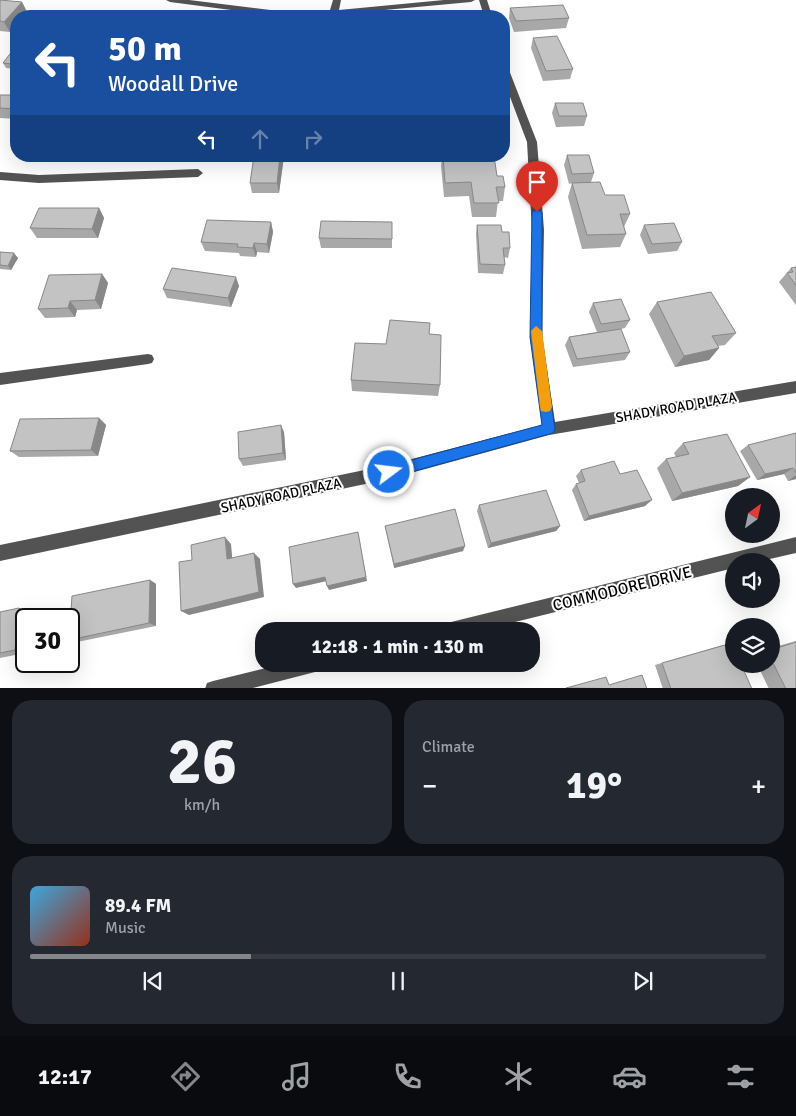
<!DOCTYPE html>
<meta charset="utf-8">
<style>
:root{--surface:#171b24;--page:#242831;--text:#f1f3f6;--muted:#9ea1a6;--line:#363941;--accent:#858687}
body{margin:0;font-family:Signika,sans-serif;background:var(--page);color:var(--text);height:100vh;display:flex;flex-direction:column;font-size:19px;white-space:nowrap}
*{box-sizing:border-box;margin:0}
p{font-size:16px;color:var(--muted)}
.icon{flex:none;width:28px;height:28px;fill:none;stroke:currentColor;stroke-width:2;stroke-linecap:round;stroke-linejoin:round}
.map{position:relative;height:688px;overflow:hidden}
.panel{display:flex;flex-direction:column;gap:12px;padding:12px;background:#0d0f14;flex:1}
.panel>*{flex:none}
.banner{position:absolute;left:10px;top:10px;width:500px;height:152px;border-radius:20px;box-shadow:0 5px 20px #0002;background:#1a4fa0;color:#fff;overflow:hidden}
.needle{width:32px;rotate:33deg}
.controls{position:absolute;left:725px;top:488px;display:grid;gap:10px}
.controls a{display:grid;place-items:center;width:55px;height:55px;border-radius:50%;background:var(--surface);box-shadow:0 5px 20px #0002;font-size:25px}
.speed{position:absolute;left:15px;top:608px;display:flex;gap:10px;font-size:25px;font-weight:700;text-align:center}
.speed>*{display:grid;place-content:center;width:65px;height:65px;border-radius:50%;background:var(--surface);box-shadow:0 5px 20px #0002;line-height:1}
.speed .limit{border:2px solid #111;border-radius:8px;background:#fff;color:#111}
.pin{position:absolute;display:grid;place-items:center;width:42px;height:42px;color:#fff;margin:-51px -21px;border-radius:50% 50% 50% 0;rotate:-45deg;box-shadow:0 0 5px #0007}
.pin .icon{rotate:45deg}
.me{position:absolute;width:55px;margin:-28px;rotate:75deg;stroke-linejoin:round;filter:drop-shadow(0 0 4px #0008)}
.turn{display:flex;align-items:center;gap:18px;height:105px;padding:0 15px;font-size:22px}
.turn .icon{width:65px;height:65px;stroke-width:2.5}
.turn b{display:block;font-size:35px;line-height:42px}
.lanes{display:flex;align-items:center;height:48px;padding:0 15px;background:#0003;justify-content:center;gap:25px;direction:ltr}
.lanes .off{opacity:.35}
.big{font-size:38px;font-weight:700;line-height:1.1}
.panel .card{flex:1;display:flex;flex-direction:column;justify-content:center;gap:8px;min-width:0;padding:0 18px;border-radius:20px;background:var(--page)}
.panel .dial{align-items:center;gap:0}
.dial b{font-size:65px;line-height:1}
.song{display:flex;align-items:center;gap:15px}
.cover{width:60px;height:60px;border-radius:8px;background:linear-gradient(135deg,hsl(200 70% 55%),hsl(10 70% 35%))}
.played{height:5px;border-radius:2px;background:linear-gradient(90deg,var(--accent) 30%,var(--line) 30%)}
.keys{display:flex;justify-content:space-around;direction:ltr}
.heat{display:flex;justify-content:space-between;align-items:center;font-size:28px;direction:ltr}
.panel .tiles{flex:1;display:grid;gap:12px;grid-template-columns:1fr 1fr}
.card:last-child{grid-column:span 2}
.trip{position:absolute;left:255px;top:622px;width:285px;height:50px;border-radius:20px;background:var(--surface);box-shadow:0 5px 20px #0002;font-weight:700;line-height:50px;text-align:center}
.tab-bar{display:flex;height:80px;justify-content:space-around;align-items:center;background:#090b0e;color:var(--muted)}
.tab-bar .icon{width:35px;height:35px}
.tab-bar .active{color:var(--accent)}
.tab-bar b{font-size:22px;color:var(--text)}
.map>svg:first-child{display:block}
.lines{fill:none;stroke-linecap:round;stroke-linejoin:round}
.minor{fill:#535353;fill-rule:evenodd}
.wall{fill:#a8a8a8}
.shaded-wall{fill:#888}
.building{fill:#c3c3c3;stroke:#888}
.route{fill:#1a73e8;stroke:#114b97}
.slow{fill:#f59e0b}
.labels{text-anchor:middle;stroke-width:4;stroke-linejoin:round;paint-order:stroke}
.street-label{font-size:14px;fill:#000;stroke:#fff}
.near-street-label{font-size:16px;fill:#000;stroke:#fff}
</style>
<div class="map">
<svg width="796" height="689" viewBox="0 0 796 689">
<rect width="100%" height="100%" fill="#fff"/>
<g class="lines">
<!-- minor -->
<g class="minor">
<polygon points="166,0 189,0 295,13 330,10 333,0 341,0 339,10 444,0 475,0 471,2 320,16 277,16 170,2"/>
<polygon points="479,0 487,0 492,16 484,16"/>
<polygon points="504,67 509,70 537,142 544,230 542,337 555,422 796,381 796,393 549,435 389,479 0,561 0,545 389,465 542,425 530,337 532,230 527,142 504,81"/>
<polygon points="198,169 203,173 198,177 39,183 0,180 0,172 39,175"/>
<polygon points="148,354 152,355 154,359 152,363 148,364 0,385 0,373"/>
<polygon points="796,537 796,553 761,561 734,561 734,568 479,631 439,631 441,625 447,623"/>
<polygon points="282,664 323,664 321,670 315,672 249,689 205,689 207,683 213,681"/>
</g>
</g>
<!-- wall -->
<g class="wall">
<polygon points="0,0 22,2 27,12 10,32 0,31"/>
<polygon points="510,8 569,18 566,28 514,32 509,18"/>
<polygon points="533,38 573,69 570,79 543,81 531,48"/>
<polygon points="16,46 16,68 15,69 6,68 3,63"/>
<polygon points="0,95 16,95 16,119 0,118"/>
<polygon points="555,103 587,116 584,126 556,127 552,113"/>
<polygon points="567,155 594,173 591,182 605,195 630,214 624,227 626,234 620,247 582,249 568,197 572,183 569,184 564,165"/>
<polygon points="284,156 279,193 252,193 250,183"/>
<polygon points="442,156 497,176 505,187 503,201 498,201 496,217 472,217 469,196 444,197 441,166"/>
<polygon points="99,208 104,218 98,238 37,238 30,228"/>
<polygon points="271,222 273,232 269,253 257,252 256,257 240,256 239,253 205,251 201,242"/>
<polygon points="392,222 392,248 321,248 319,238"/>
<polygon points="477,225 502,232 510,248 508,258 504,257 505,265 503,274 478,273 476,234"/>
<polygon points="644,225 682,242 677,251 648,254 640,235"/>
<polygon points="0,252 18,258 11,270 0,269"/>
<polygon points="796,267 796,305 779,282 791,268"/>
<polygon points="102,274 108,283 101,309 77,310 75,317 45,318 38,309"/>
<polygon points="239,286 231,307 167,298 163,289"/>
<polygon points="657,302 736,333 725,345 718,346 719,348 709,360 675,367 649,314"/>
<polygon points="593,303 630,320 625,328 621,329 630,352 625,360 573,367 565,345 569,337 597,332 589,312"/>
<polygon points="429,334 440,385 438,396 352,391 351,380 386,344"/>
<polygon points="99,418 106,425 98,456 19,457 10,451"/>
<polygon points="284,432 286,460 243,466 239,459"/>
<polygon points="796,433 796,479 788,481 784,474 757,480 740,451 748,445"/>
<polygon points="683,443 750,477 738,486 672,501 657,468 666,459 676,457 674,453"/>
<polygon points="581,470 620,474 645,506 584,521 572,490 576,484 579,483 576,476"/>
<polygon points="479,505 560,526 556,531 488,548 477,511"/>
<polygon points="385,526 463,551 394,568 386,531"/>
<polygon points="150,580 156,584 156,626 77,642 69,640"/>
<polygon points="0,612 29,612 29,619 26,619 26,641 25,653 0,658"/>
<polygon points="796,641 796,689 769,689 757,664 771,664 771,648"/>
<polygon points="723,645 752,689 663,689 655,665"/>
</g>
<!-- shaded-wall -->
<g class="shaded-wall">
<polygon points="22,2 27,12 24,16 16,16 16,25 10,32 4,22"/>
<polygon points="16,59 16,68 15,69 12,64"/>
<polygon points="280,156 284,156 279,193 277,183"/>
<polygon points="99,208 104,218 98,238 92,229"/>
<polygon points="271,222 273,232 269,253 267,244"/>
<polygon points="254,243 257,252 256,257 253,248"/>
<polygon points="14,253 18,258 11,270 8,266"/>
<polygon points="102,274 108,283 101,309 95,300"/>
<polygon points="236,277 239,286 231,307 228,298"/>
<polygon points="70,301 77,310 75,317 68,308"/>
<polygon points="719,348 709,360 675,367 684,356"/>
<polygon points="99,418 106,425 98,456 91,450"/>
<polygon points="281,425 284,432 286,460 283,453"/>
<polygon points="793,468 784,474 757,480 765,474"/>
<polygon points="796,475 796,479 788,481"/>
<polygon points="750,477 738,486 672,501 682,493"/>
<polygon points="652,500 645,506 584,521 589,516"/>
<polygon points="560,526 556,531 488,548 491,543"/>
<polygon points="358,532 367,581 329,590 327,586"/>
<polygon points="225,537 231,544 233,566 227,559"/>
<polygon points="465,546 463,551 394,568 394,564"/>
<polygon points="254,553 260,559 264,597 189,615 181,611"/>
<polygon points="325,577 327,581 296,588 293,584"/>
<polygon points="150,580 156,584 156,626 149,623"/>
<polygon points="19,608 29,612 29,619 26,619 26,641 25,653 15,650"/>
</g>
<!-- building -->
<g class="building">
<polygon points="0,0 22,2 4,22 0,21"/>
<polygon points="563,5 569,18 516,21 510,8"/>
<polygon points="76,13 92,16 73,16"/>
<polygon points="557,36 573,69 546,71 533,38"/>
<polygon points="16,46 16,59 12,64 3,63"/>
<polygon points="0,95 16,95 16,109 0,108"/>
<polygon points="555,103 583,103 587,116 559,116"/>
<polygon points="567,155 589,155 594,173 572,174"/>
<polygon points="254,156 280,156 277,183 250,183"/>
<polygon points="443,156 494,156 497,176 503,176 505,187 496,187 499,203 474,203 471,182 445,183"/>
<polygon points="600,182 605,195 624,195 630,214 620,214 626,234 587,235 572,183"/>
<polygon points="39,208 99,208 92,229 30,228"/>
<polygon points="207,220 271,222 267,244 254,243 253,248 237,247 238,244 201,242"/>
<polygon points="321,221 392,222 392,239 319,238"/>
<polygon points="674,223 682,242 652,244 644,225"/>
<polygon points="477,225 501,225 502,232 509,232 510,248 503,248 505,265 480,264"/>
<polygon points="0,252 14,253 8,266 0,265"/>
<polygon points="796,267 796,285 787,273 793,272 791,268"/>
<polygon points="172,268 236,277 228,298 163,289"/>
<polygon points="102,274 95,300 70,301 68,308 38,309 49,275"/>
<polygon points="711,292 736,333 712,336 719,348 684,356 657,302"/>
<polygon points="621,299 630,320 601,324 593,303"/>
<polygon points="390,320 430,323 429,334 441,335 440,385 351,380 355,343 386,344"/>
<polygon points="621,329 630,352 577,359 569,337"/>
<polygon points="99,418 91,450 10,451 20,419"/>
<polygon points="281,425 283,453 239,459 238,432"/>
<polygon points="796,433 796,473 793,468 765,474 748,445"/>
<polygon points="727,434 750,477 682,493 666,459 689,454 683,443"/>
<polygon points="614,461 620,474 637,470 652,500 589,516 576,484 585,481 581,470"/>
<polygon points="546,490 560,526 491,543 479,505"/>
<polygon points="455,509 465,546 394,564 385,526"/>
<polygon points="358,532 366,577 327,586 325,577 293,584 289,547"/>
<polygon points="225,537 227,559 254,553 259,592 181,611 179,562 192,560 191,545"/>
<polygon points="150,580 149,623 69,640 72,596"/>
<polygon points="19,608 15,650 0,653 0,612"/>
<polygon points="796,642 796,689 786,689 771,659 771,650"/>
<polygon points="732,643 734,646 734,664 741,664 752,689 671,689 662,663"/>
<polygon points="642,675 647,689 566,688 606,677 609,685"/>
</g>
<!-- route -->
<polygon class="route" points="537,209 542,212 542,337 555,429 553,433 389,478 385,476 383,472 385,468 389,466 542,425 530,337 532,212"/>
<!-- slow -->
<polygon class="slow" points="536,326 542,331 552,407 550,411 546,412 541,411 540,407 531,331"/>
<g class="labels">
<!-- street labels -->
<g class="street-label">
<text transform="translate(676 407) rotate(-10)" y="5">SHADY ROAD PLAZA</text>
<text transform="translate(281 495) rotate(-12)" y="5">SHADY ROAD PLAZA</text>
</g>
<!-- near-street labels -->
<g class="near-street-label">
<text transform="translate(622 588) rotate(-14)" y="6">COMMODORE DRIVE</text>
</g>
</g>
</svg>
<div class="controls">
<a><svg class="needle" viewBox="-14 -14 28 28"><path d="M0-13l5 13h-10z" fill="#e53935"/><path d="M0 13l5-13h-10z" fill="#9ea1a6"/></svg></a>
<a><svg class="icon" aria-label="sound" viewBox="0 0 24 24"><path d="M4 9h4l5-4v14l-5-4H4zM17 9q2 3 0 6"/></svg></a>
<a><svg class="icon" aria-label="layers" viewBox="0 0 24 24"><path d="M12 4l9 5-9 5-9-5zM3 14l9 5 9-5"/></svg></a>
</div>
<div class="speed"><div class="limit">30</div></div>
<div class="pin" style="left:537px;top:212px;background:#d93025"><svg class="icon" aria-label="arrive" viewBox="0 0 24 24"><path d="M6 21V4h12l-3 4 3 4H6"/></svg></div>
<svg class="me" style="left:389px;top:472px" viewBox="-20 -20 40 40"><circle r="17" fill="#1a73e8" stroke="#fff" stroke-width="3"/><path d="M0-11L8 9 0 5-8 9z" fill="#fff"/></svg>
<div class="trip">12:18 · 1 min · 130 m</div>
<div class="banner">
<div class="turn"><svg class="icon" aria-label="left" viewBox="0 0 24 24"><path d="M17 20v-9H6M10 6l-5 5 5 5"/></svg><div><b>50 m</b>Woodall Drive</div></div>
<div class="lanes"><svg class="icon" aria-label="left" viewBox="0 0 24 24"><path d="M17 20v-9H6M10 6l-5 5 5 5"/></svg><svg class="icon off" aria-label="ahead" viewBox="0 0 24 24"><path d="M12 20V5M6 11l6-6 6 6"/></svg><svg class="icon off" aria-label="right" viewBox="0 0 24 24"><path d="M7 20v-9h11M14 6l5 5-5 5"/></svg></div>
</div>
</div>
<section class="panel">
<div class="tiles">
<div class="card dial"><b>26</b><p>km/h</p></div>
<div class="card"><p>Climate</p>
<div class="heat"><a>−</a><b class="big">19°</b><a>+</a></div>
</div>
<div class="card">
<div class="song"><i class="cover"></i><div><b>89.4 FM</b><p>Music</p></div></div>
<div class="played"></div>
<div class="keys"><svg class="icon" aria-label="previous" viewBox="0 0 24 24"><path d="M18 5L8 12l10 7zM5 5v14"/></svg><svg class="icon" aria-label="pause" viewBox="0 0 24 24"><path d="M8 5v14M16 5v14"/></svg><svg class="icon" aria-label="next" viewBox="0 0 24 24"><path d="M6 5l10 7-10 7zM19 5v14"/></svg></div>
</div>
</div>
</section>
<nav class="tab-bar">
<b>12:17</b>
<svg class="icon active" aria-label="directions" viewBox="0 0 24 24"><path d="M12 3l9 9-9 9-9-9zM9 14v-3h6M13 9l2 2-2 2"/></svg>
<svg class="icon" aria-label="music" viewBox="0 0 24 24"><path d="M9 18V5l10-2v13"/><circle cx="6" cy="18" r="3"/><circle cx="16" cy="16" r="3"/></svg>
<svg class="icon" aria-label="phone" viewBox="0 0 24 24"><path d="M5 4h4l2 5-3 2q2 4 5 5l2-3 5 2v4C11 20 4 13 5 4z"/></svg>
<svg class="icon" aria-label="climate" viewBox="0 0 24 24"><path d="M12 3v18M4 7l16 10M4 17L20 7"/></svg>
<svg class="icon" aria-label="car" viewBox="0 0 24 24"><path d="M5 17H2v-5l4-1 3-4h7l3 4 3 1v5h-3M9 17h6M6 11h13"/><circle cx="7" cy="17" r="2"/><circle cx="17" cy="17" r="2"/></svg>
<svg class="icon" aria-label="filters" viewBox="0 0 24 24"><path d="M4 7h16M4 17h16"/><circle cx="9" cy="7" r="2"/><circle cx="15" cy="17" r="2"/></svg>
</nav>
